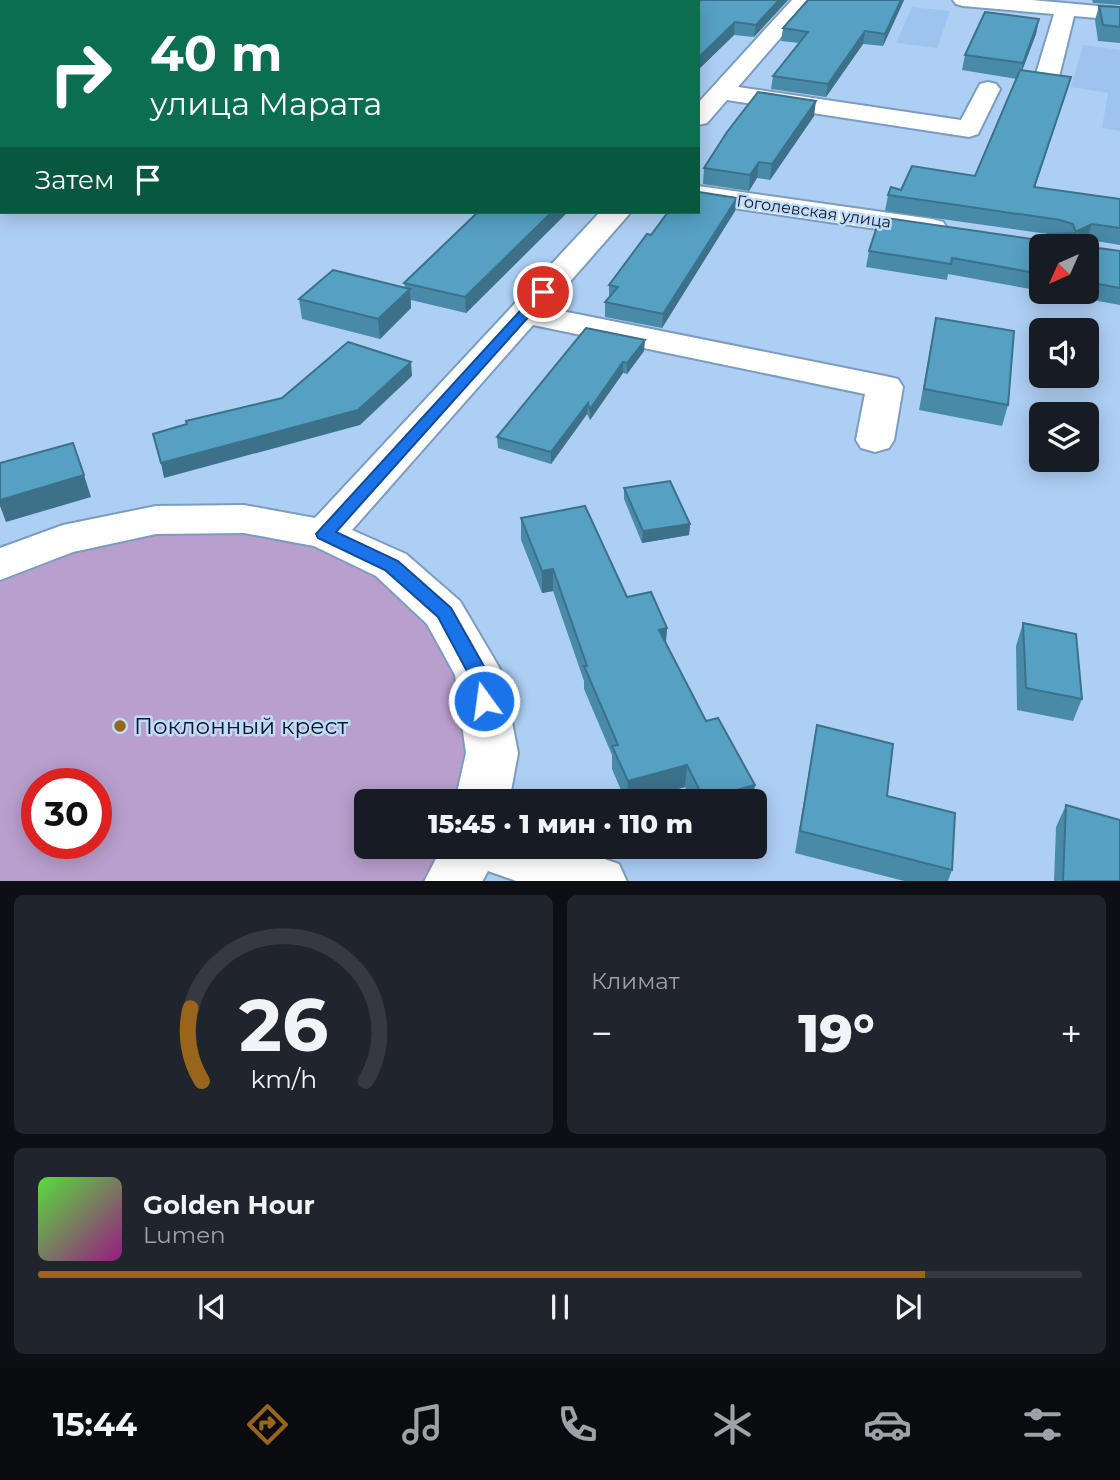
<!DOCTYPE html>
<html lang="ru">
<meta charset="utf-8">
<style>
:root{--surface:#171b24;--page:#20242c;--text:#f1f3f6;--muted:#9ea1a6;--line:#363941;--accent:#99651a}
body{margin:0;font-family:Montserrat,sans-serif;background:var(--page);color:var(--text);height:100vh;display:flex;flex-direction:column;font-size:26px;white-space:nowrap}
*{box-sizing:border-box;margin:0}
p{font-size:23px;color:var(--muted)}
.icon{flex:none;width:38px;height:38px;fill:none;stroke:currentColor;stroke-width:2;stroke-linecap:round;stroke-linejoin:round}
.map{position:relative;height:881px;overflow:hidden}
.sheet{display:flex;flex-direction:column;gap:14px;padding:14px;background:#0d0f14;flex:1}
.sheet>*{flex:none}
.banner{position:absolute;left:0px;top:0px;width:700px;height:214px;box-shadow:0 4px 18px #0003;background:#0b6e4f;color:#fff;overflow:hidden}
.needle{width:46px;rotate:225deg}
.fabs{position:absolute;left:1029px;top:234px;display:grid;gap:14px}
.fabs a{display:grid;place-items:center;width:70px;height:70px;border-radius:10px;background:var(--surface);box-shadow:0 4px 18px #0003;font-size:35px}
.speed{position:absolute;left:21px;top:768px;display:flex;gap:14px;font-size:35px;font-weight:700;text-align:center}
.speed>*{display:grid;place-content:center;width:91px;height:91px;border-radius:50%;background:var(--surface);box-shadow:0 4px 18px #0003;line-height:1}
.speed .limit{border:10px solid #d22;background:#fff;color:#111}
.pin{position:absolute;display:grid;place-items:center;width:60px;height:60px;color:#fff;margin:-30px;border:4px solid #fff;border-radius:50%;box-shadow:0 2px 7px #0007}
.me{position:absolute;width:77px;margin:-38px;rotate:346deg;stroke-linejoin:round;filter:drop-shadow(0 0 5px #0008)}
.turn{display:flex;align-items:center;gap:24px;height:147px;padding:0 35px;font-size:32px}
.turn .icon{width:91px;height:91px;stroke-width:2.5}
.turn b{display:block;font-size:49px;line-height:60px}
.then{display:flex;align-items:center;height:66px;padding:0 35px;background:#0003;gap:14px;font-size:26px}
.big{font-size:52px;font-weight:800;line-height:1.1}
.sheet .widget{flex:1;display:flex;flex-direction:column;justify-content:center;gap:10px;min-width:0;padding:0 24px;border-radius:10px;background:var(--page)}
.sheet .dial{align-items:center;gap:0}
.dial svg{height:182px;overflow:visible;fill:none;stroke:var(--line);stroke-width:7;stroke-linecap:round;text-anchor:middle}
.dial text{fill:var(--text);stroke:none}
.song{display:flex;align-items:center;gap:21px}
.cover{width:84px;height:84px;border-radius:10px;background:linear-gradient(135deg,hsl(110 70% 55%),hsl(310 70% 35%))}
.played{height:7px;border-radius:4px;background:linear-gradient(90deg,var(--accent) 85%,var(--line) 85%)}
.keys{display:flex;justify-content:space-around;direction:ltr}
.heat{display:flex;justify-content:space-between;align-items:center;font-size:38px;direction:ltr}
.sheet .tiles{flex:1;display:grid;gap:14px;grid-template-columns:1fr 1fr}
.widget:last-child{grid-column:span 2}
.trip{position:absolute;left:354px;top:789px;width:413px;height:70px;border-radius:10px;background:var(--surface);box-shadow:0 4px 18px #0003;font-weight:800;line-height:70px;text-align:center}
.menu{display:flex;height:112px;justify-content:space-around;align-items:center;background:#090b0e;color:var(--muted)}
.menu .icon{width:49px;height:49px}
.menu .active{color:var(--accent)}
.menu b{font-size:32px;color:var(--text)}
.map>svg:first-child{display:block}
.built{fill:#9dc4ee}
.green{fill:#b99fcd;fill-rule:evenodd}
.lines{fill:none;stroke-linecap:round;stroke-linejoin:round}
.minor-casing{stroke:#7c9cbf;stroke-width:4}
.minor{fill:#fff;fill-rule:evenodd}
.wall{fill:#498aa9}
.shaded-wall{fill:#3c7189}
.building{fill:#55a1c4;stroke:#3c7189;stroke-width:2}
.route{fill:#1a73e8;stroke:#114b97;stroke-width:2}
.poi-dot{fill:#99651a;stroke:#c0dbf9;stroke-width:2.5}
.labels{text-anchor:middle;stroke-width:5;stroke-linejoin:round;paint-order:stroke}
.far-street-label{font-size:16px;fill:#0a1623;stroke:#c0dbf9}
.near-poi-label{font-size:23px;fill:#0a1623;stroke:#c0dbf9;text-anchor:start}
</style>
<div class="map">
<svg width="1120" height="882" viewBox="0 0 1120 882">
<rect width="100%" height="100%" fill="#adcff3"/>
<!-- built -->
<g class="built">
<polygon points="912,7 950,11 937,48 896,43"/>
<polygon points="1083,45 1120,50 1120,131 1102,128 1108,93 1071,87"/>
</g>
<!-- green -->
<path class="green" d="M156,520L324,534L444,613L482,801L366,802V847H472L452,881L0,882V565ZM37,784H96V844H37Z"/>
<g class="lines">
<defs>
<g id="minor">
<polygon points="792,0 813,0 738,87 961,120 980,84 988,82 996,84 1000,89 978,134 969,137 727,100 707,123 698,125 698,103"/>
<polygon points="953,0 1032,0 1120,8 1120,20 1074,16 1059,77 1055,82 1039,82 1035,77 1054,14 963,6 956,4"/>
<polygon points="698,186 932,219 943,222 947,228 943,234 932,237 698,203"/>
<polygon points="600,212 631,212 547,308 885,376 898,379 903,387 894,440 889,448 875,452 861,448 856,440 865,394 533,325 352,530 406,554 460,601 496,662 503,675 518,753 509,802 455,802 466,753 455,675 427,624 376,576 314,546 244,533 156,534 73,552 0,580 0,548 63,525 156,506 244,505 315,518"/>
<polygon points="442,847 569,847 619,864 627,882 519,882 488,871 482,882 424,882"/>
</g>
</defs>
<!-- minor casing -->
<use href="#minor" class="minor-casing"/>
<!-- minor -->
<use href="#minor" class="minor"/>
</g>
<!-- wall -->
<g class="wall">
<polygon points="701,0 788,0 754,37 734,35 698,70 698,3"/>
<polygon points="808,0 904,0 883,46 863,44 826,97 771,89 773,76 799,43 781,41 783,28"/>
<polygon points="1092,0 1120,0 1120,5 1093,3"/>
<polygon points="1099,6 1120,7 1120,43 1098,41 1095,20"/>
<polygon points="1039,19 1036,34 1022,70 1071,77 1035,187 1120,199 1120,245 1090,240 1091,247 1120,251 1120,305 1048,292 1087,292 1087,247 1041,247 1041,291 948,274 947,280 866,267 869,251 1045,241 1048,234 885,211 888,195 901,190 975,176 1017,79 962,70 965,55"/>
<polygon points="814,116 770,180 757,178 749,191 703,184 704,168"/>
<polygon points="699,192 737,198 735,211 662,328 605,317 605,302 609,298 609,285 651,235"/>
<polygon points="561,218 466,313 411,300 411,308 380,339 302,319 299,299 405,287 404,283"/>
<polygon points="936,318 1008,405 1002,426 919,410"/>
<polygon points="586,328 644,351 627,374 623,373 590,420 587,414 551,464 498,448 497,437"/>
<polygon points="624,488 690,524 689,535 642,543 624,499"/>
<polygon points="521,518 667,628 666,643 706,721 752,802 692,802 685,787 634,802 626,802 612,769 612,755 584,689 584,681 553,591 542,593 521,540"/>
<polygon points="1023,623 1082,699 1073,721 1017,710 1016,646"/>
<polygon points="817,725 952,870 948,881 904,881 795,853"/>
<polygon points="1066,805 1120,881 1054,881 1056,827"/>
</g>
<!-- shaded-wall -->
<g class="shaded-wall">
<polygon points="550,0 572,0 569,2 547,2"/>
<polygon points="779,0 788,0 754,37 756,25"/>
<polygon points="901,0 904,0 883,46 885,34"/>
<polygon points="1039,19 1036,34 1019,79 1023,63"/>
<polygon points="735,22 734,35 698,70 698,58"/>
<polygon points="865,31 863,44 826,97 828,84"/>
<polygon points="1071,77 1067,91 1030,202 1034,187"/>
<polygon points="816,101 814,116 770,180 772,164"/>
<polygon points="0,144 2,144 2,157 0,158"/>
<polygon points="759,162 757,178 749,191 750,175"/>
<polygon points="737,198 735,211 662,328 663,314"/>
<polygon points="552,212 568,212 466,313 465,297"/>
<polygon points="1092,224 1087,239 1072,246 1077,231"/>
<polygon points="410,289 411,308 380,339 378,319"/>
<polygon points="645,340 644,351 627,374 627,363"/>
<polygon points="411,362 412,376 360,425 164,478 161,463"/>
<polygon points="623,362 623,373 590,420 590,409"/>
<polygon points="588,403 587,414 551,464 551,452"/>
<polygon points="84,475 91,497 6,522 0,506 0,500"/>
<polygon points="690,524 689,535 642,543 643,531"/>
<polygon points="553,569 553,591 542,593 542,571"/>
<polygon points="667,628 665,650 659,630"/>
<polygon points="687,765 685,787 634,802 627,802 628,781"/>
<polygon points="755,785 752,802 704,802 704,799"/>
</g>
<!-- building -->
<g class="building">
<polygon points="0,0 40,0 49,2 2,2 2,76 0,75 0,41 2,40 2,27 0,25"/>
<polygon points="486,0 550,0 547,2 495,2"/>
<polygon points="701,0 779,0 756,25 735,22 698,58 698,3"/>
<polygon points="808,0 901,0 885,34 865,31 828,84 773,76 808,32 783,28"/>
<polygon points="1099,6 1120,7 1120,27 1103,25"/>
<polygon points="985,12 1039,19 1023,63 965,55"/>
<polygon points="1020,70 1071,77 1034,187 1120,199 1120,228 1092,224 1077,231 1080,234 1089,234 1091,247 1120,251 1120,288 1087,282 1087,247 1041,247 1041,274 952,258 951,264 869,251 880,217 1045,241 1048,234 1076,233 1073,224 1060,220 888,195 891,187 901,190 912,166 975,176"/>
<polygon points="2,80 2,144 0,144 0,81"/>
<polygon points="758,92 816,101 772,164 759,162 750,175 704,168 727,132"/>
<polygon points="698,190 699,192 737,198 663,314 605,302 618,287 609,285 647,234 651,235 668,212 698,212"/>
<polygon points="478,212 552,212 465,297 404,283"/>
<polygon points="333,270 410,289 378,319 299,299"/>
<polygon points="936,318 1014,331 1008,405 924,389"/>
<polygon points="586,328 645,340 627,363 623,362 590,409 588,403 551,452 497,437"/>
<polygon points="348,342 411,362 358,410 161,463 153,434 187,424 186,421 282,398"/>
<polygon points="73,443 84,475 0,500 0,463"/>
<polygon points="670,481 690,524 643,531 624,488"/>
<polygon points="585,506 627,597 651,592 667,628 659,630 706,721 718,718 755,785 704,799 687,765 628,781 612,746 618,745 584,666 587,666 553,569 542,571 521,518"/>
<polygon points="1023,623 1076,634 1082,699 1026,688"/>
<polygon points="817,725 893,744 887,796 955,813 952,870 800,831"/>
<polygon points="1066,805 1120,820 1120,881 1063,881"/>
</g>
<!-- route -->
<polygon class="route" points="543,288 548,290 548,295 336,532 398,561 451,608 489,675 494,701 491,707 484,709 476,707 469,675 438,617 385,570 318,538 316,534 539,290"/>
<!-- markers -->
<circle class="poi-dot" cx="120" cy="726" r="7"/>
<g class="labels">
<!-- far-street labels -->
<g class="far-street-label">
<text transform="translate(814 211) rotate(8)" y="6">Гоголевская улица</text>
</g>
<!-- near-poi labels -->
<g class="near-poi-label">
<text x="134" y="734">Поклонный крест</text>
</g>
</g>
</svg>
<div class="fabs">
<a><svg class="needle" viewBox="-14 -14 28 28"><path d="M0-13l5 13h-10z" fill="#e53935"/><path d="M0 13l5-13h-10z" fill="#9ea1a6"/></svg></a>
<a><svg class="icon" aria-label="sound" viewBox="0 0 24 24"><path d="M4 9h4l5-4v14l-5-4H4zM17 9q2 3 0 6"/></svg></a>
<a><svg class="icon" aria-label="layers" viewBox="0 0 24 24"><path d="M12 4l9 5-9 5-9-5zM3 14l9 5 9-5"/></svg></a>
</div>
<div class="speed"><div class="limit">30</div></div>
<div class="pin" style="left:543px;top:292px;background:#d93025"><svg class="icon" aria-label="arrive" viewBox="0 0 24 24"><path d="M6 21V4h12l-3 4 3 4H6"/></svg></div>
<svg class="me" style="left:484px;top:701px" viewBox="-20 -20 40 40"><circle r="17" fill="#1a73e8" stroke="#fff" stroke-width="3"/><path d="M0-11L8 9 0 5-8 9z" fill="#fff"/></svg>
<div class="trip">15:45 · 1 мин · 110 m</div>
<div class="banner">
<div class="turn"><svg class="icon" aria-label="right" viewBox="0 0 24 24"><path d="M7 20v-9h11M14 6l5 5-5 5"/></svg><div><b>40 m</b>улица Марата</div></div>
<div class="then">Затем<svg class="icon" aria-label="arrive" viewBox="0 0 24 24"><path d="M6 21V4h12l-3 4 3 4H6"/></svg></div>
</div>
</div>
<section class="sheet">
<div class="tiles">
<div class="widget dial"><svg viewBox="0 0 100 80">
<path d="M14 69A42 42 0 1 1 86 69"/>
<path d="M14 69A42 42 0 0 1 9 37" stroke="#99651a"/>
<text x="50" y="56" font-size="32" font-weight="700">26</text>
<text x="50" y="72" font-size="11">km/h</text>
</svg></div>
<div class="widget"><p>Климат</p>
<div class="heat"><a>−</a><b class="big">19°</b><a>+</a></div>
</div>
<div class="widget">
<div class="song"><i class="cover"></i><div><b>Golden Hour</b><p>Lumen</p></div></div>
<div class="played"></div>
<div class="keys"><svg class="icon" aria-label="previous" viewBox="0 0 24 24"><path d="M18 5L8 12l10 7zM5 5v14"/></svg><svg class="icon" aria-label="pause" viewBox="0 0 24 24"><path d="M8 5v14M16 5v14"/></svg><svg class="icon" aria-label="next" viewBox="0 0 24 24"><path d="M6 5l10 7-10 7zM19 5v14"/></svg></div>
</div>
</div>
</section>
<nav class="menu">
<b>15:44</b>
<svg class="icon active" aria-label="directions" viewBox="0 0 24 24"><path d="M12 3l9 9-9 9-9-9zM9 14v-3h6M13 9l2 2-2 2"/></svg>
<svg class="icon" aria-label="music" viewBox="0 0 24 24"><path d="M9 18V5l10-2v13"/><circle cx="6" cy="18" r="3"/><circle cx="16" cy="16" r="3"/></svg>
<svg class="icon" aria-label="phone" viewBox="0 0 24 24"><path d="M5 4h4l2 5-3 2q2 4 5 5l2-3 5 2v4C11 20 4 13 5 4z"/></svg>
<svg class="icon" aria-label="climate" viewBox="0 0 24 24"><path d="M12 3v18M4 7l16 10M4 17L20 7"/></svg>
<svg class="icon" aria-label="car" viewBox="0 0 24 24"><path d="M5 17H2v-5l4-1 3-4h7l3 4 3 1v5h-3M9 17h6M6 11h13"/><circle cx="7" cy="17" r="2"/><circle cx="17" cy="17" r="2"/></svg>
<svg class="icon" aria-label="filters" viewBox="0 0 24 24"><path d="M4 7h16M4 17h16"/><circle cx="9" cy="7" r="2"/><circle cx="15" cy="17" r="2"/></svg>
</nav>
